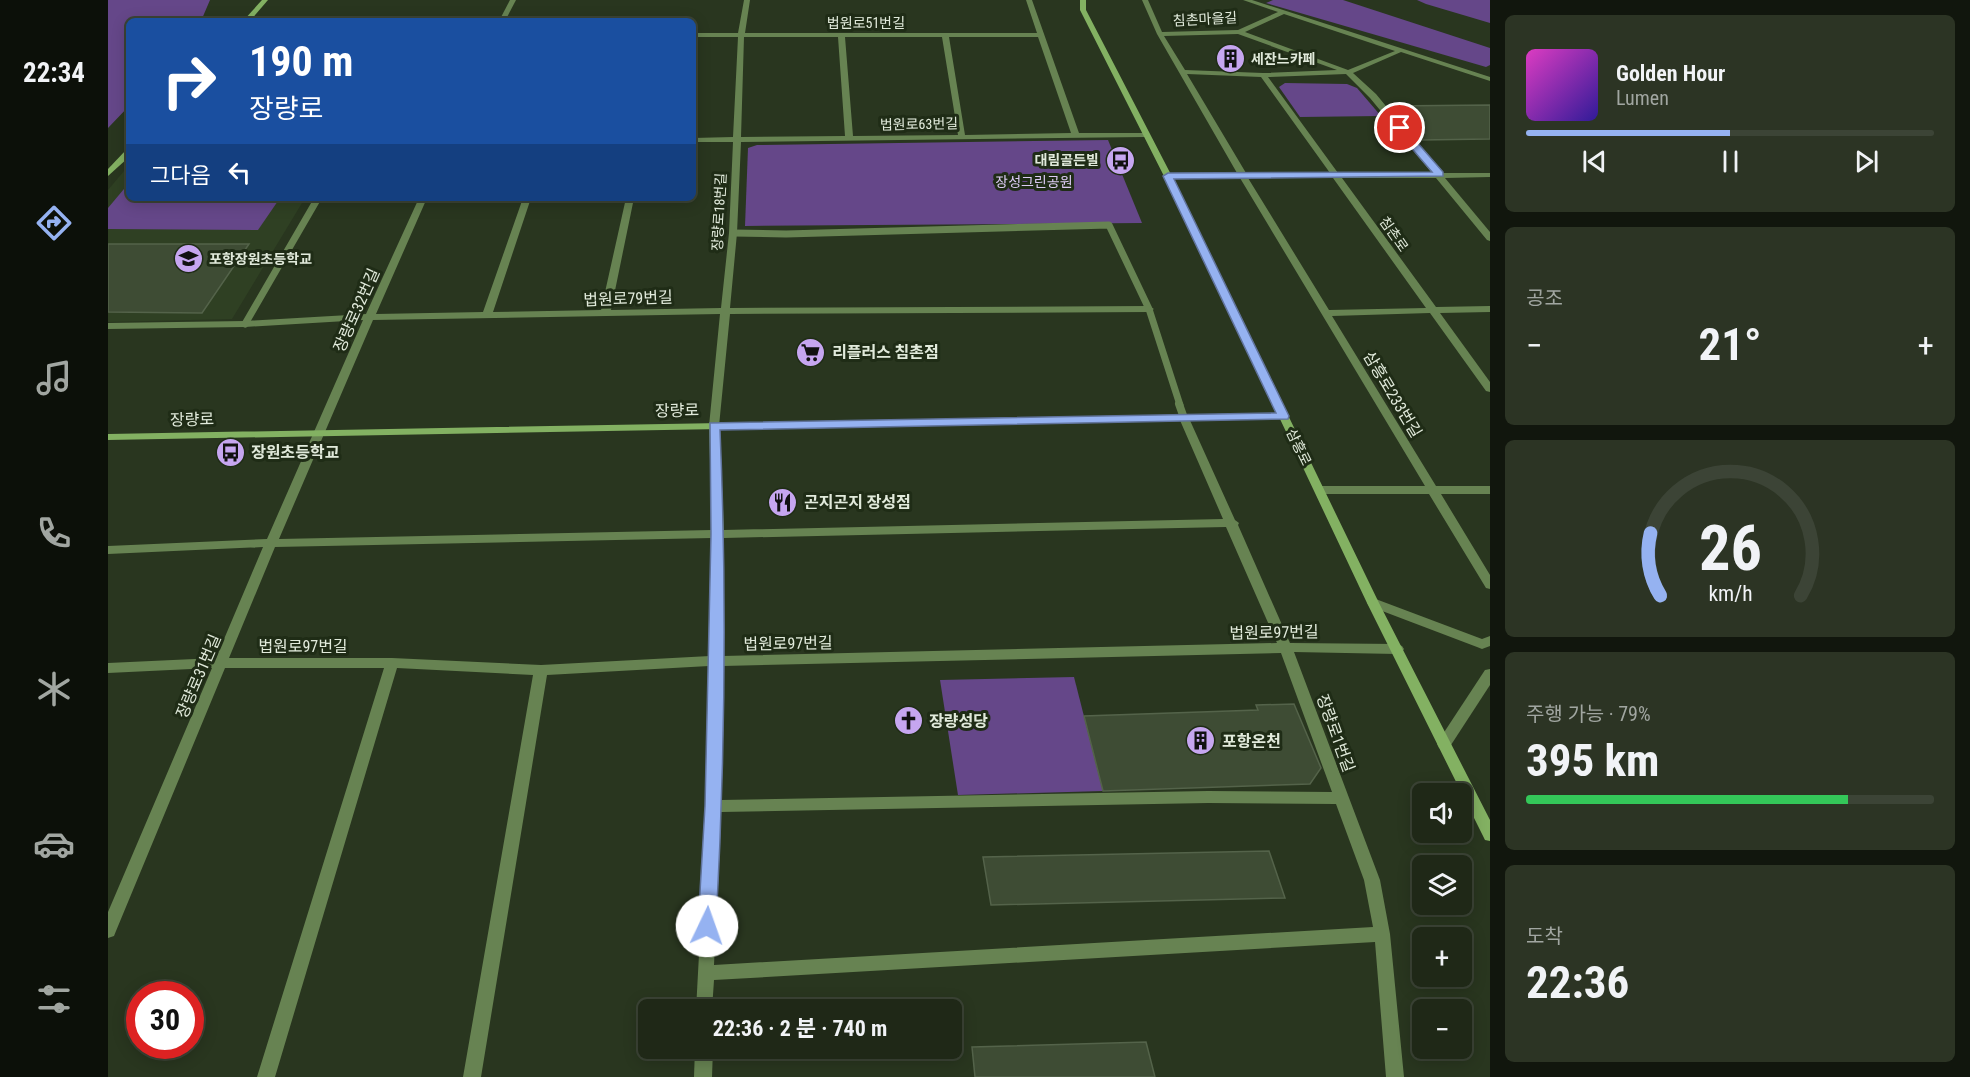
<!DOCTYPE html>
<html lang="ko">
<meta charset="utf-8">
<style>
:root{--surface:#1f2817;--page:#2c3424;--text:#f1f3f6;--muted:#a1a6a1;--line:#3c4436;--accent:#95b2f1}
body{margin:0;font-family:"Roboto Condensed","Noto Sans KR",sans-serif;background:var(--page);color:var(--text);height:100vh;display:flex;flex-direction:column;font-size:22px;white-space:nowrap}
*{box-sizing:border-box;margin:0}
p{font-size:20px;color:var(--muted)}
.icon{flex:none;width:33px;height:33px;fill:none;stroke:currentColor;stroke-width:2;stroke-linecap:round;stroke-linejoin:round}
.map{position:relative;flex:1;overflow:hidden}
.panel{display:flex;flex-direction:column;gap:15px;padding:15px;background:#11160d;width:480px}
.panel>*{flex:none}
.hud{position:absolute;left:18px;top:18px;width:570px;height:183px;border-radius:9px;box-shadow:0 3px 15px #0003,0 0 0 2px var(--line);background:#1a4fa0;color:#fff;overflow:hidden}
.buttons{position:absolute;left:1304px;top:783px;display:grid;gap:12px}
.buttons a{display:grid;place-items:center;width:60px;height:60px;border-radius:9px;background:var(--surface);box-shadow:0 3px 15px #0003,0 0 0 2px var(--line);font-size:30px}
.speed{position:absolute;left:18px;top:981px;display:flex;gap:12px;font-size:30px;font-weight:700;text-align:center}
.speed>*{display:grid;place-content:center;width:78px;height:78px;border-radius:50%;background:var(--surface);box-shadow:0 3px 15px #0003,0 0 0 2px var(--line);line-height:1}
.speed .limit{border:9px solid #d22;background:#fff;color:#111}
.pin{position:absolute;display:grid;place-items:center;width:51px;height:51px;color:#fff;margin:-26px;border:3px solid #fff;border-radius:50%;box-shadow:0 2px 6px #0007}
.me{position:absolute;width:66px;margin:-33px;rotate:3deg;stroke-linejoin:round;filter:drop-shadow(0 0 4px #0008)}
.turn{display:flex;align-items:center;gap:21px;height:126px;padding:0 24px;font-size:27px}
.turn .icon{width:78px;height:78px;stroke-width:2.5}
.turn b{display:block;font-size:42px;line-height:51px}
.then{display:flex;align-items:center;height:57px;padding:0 24px;background:#0003;gap:12px;font-size:22px}
.big{font-size:45px;font-weight:700;line-height:1.1}
.panel .card{flex:1;display:flex;flex-direction:column;justify-content:center;gap:9px;min-width:0;padding:0 21px;border-radius:9px;background:var(--page)}
.panel .dial{align-items:center;gap:0}
.dial svg{height:156px;overflow:visible;fill:none;stroke:var(--line);stroke-width:7;stroke-linecap:round;text-anchor:middle}
.dial text{fill:var(--text);stroke:none}
.song{display:flex;align-items:center;gap:18px}
.cover{width:72px;height:72px;border-radius:9px;background:linear-gradient(135deg,hsl(310 70% 55%),hsl(250 70% 35%))}
.played{height:6px;border-radius:3px;background:linear-gradient(90deg,var(--accent) 50%,var(--line) 50%)}
.keys{display:flex;justify-content:space-around;direction:ltr}
.heat{display:flex;justify-content:space-between;align-items:center;font-size:33px;direction:ltr}
.charge{height:9px;border-radius:4px;background:linear-gradient(90deg,#34c759 79%,var(--line) 0)}
.trip{position:absolute;left:530px;top:999px;width:324px;height:60px;border-radius:9px;background:var(--surface);box-shadow:0 3px 15px #0003,0 0 0 2px var(--line);font-weight:700;line-height:60px;text-align:center}
main{display:flex;flex:1;min-height:0}
.dock{display:flex;flex-direction:column;width:108px;justify-content:space-around;align-items:center;background:#0c1009;color:var(--muted)}
.dock .icon{width:42px;height:42px}
.dock .on{color:var(--accent)}
.dock b{font-size:27px;color:var(--text)}
.map>svg:first-child{display:block}
.built{fill:#2f4023}
.green{fill:#654789}
.building{fill:#3e4c34;stroke:#54634a;stroke-width:1.5}
.lines{fill:none;stroke-linecap:round;stroke-linejoin:round}
.service-far1{stroke:#678352;stroke-width:7}
.service{stroke:#678352;stroke-width:8}
.minor{fill:#678352;fill-rule:evenodd}
.secondary{fill:#83b162;fill-rule:evenodd}
.route{fill:#95b2f1;stroke:#61749d;stroke-width:1.5}
.labels{text-anchor:middle;stroke-width:6;stroke-linejoin:round;paint-order:stroke}
.far-street-label{font-size:14px;fill:#e1eadb;stroke:#1f2c16}
.far-poi-label{font-size:14px;font-weight:bold;fill:#e1eadb;stroke:#1f2c16;text-anchor:start}
.far-park-label{font-size:14px;fill:#dccbf4;stroke:#1f2c16}
.street-label{font-size:16px;fill:#e1eadb;stroke:#1f2c16}
.poi-label{font-size:16px;font-weight:bold;fill:#e1eadb;stroke:#1f2c16;text-anchor:start}
</style>
<main>
<nav class="dock">
<b>22:34</b>
<svg class="icon on" aria-label="directions" viewBox="0 0 24 24"><path d="M12 3l9 9-9 9-9-9zM9 14v-3h6M13 9l2 2-2 2"/></svg>
<svg class="icon" aria-label="music" viewBox="0 0 24 24"><path d="M9 18V5l10-2v13"/><circle cx="6" cy="18" r="3"/><circle cx="16" cy="16" r="3"/></svg>
<svg class="icon" aria-label="phone" viewBox="0 0 24 24"><path d="M5 4h4l2 5-3 2q2 4 5 5l2-3 5 2v4C11 20 4 13 5 4z"/></svg>
<svg class="icon" aria-label="climate" viewBox="0 0 24 24"><path d="M12 3v18M4 7l16 10M4 17L20 7"/></svg>
<svg class="icon" aria-label="car" viewBox="0 0 24 24"><path d="M5 17H2v-5l4-1 3-4h7l3 4 3 1v5h-3M9 17h6M6 11h13"/><circle cx="7" cy="17" r="2"/><circle cx="17" cy="17" r="2"/></svg>
<svg class="icon" aria-label="filters" viewBox="0 0 24 24"><path d="M4 7h16M4 17h16"/><circle cx="9" cy="7" r="2"/><circle cx="15" cy="17" r="2"/></svg>
</nav>
<div class="map">
<svg width="1382" height="1077" viewBox="0 0 1382 1077">
<rect width="100%" height="100%" fill="#29361f"/>
<!-- built -->
<polygon class="built" points="21,165 21,198 197,198 124,319 0,322 0,190"/>
<!-- green -->
<g class="green">
<polygon points="0,0 102,0 93,21 21,21 21,106 0,128"/>
<polygon points="1165,0 1235,0 1382,48 1382,65 1378,67 1158,3"/>
<polygon points="1309,0 1382,0 1382,23 1318,4"/>
<polygon points="1177,83 1239,84 1249,88 1273,116 1192,117 1171,87"/>
<polygon points="1000,140 1034,223 637,226 640,148 649,145"/>
<polygon points="21,183 21,198 172,198 150,230 0,229 0,208"/>
<polygon points="966,677 995,791 850,795 832,680"/>
</g>
<!-- building -->
<g class="building">
<polygon points="1382,105 1382,139 1311,140 1282,106"/>
<polygon points="0,244 141,244 94,313 0,312"/>
<polygon points="1186,704 1213,768 1202,784 995,791 976,716 1150,710 1148,705"/>
<polygon points="1161,851 1177,898 883,905 875,857"/>
<polygon points="1038,1042 1047,1077 867,1077 864,1047"/>
</g>
<g class="lines">
<!-- service-far1 -->
<g class="service-far1">
<polyline points="625,233 678,234 1001,225 1041,309 1072,405"/>
<polyline points="137,324 210,198"/>
</g>
<!-- service -->
<polyline class="service" points="1071,404 1076,418"/>
<!-- minor -->
<g class="minor">
<polygon points="402,0 408,0 397,21 391,21"/>
<path d="M636,0H642L637,33H929L918,0H924L971,133H1038L1042,135L1038,137L633,142L629,233L622,308L1041,306L1046,309L1041,312L622,314L611,426L616,530L1115,519L1071,418L1076,415L1080,416L1127,520L1131,523L1130,525L1182,643L1289,644L1294,646L1296,649L1294,652L1289,654L1186,652L1272,880L1282,934L1296,1077H1278L1267,942L606,980L604,1010H588L599,806L601,666L439,675L373,1077H355L425,675L289,668L167,1077H149L276,668H117L8,931L6,936L0,938V912L104,668L0,673V663L108,658L155,547L0,554V546L159,539L255,320L137,327L0,329V323L137,321L258,314L311,198H319L268,314L375,312L415,198H423L385,312L493,310L518,198H526L503,310L613,308L621,233L625,142H585V138L625,137L630,37H585V33H630ZM636,37H730L737,136L633,137ZM737,37H834L850,135L745,136ZM841,37H930L963,133L857,135ZM612,314L601,426L604,530L171,539L265,320ZM1118,527L1169,643L615,656L616,538ZM604,538L602,656L433,665L284,658H121L167,547ZM1173,653L1224,792L1100,791L613,800L615,666ZM1100,803L1228,804L1256,880L1265,927L606,965L613,812Z"/>
<path d="M1034,0H1040L1054,32L1130,30L1170,12L1135,0H1144L1382,77V81L1293,52L1245,73L1268,94L1333,173H1382V177L1337,178L1382,232V241L1379,240L1328,178H1234L1328,307L1382,306V312L1332,313L1382,382V392L1378,391L1322,313L1224,316L1328,486H1382V494H1333L1382,575V589L1378,588L1321,494H1212L1206,490L1212,486H1317L1132,178H1060L1056,176L1060,174L1129,173L1049,34ZM1176,14L1287,51L1240,70L1137,32ZM1130,34L1229,70L1155,73L1077,70L1056,36ZM1079,74L1153,77L1222,173H1138ZM1238,74L1262,98L1324,173H1230L1160,77ZM1140,178H1225L1318,308L1221,310Z"/>
<polygon points="1265,598 1374,639 1382,636 1382,646 1374,649 1369,647 1261,606 1259,603 1261,600"/>
<polygon points="1382,669 1382,685 1341,748 1336,750 1331,748 1329,744 1331,740 1377,670"/>
<polygon points="587,1048 605,1048 604,1077 586,1077"/>
</g>
<!-- secondary -->
<g class="secondary">
<polygon points="154,0 160,0 142,21 135,21"/>
<polygon points="972,0 978,0 978,10 1072,192 1271,603 1382,820 1382,841 1377,840 1259,603 1172,419 0,440 0,434 1169,413 1064,192 972,10"/>
<polygon points="18,150 21,150 21,157 0,176 0,169"/>
</g>
</g>
<!-- route -->
<path class="route" d="M1288,126H1295L1335,172V176L1066,179L1181,416L1180,419L612,430C619,595 617,760 608,926L606,931L599,934L593,931L590,926L597,806L603,534L602,423L1168,413L1055,176L1060,173L1324,172L1288,130Z"/>
<!-- icons -->
<defs>
<symbol id="building-disc" viewBox="-11 -11 22 22"><circle r="9.5" fill="#c6a6f0" stroke="#1f2c16"/><path d="M-4-6H4V6H1V3H-1V6H-4ZM-2.5-4.3h1.7v1.8h-1.7ZM.8-4.3h1.7v1.8H.8ZM-2.5-1h1.7V.8h-1.7ZM.8-1h1.7V.8H.8Z" fill="#111"/></symbol>
<symbol id="bus-disc" viewBox="-11 -11 22 22"><circle r="9.5" fill="#c6a6f0" stroke="#1f2c16"/><path d="M-5-6H5V4H4V6H2V4H-2V6H-4V4H-5ZM-3.5-4V0h7V-4ZM-3.5 1.2v1.5H-2V1.2ZM2 1.2v1.5H3.5V1.2Z" fill="#111"/></symbol>
<symbol id="school-disc" viewBox="-11 -11 22 22"><circle r="9.5" fill="#c6a6f0" stroke="#1f2c16"/><path d="M0-5L7-2L0 1L-7-2ZM-4 1L0 2.5L4 1V4Q0 6-4 4Z" fill="#111"/></symbol>
<symbol id="supermarket-disc" viewBox="-11 -11 22 22"><circle r="9.5" fill="#c6a6f0" stroke="#1f2c16"/><path d="M-6-5.5h2.5l.6 2H6L4.5 2H-2.5L-4.4-4H-6ZM-1.5 3.2a1.3 1.3 0 1 0 .1 0ZM3 3.2a1.3 1.3 0 1 0 .1 0Z" fill="#111"/></symbol>
<symbol id="restaurant-disc" viewBox="-11 -11 22 22"><circle r="9.5" fill="#c6a6f0" stroke="#1f2c16"/><path d="M-5-6h1v4h1v-4h1v4h1v-4h1v5L-1.5 .5V6h-2V.5L-5-1ZM5-6V6H3V1.5H1.5Q1.5-4 5-6Z" fill="#111"/></symbol>
<symbol id="church-disc" viewBox="-11 -11 22 22"><circle r="9.5" fill="#c6a6f0" stroke="#1f2c16"/><path d="M-1.2-6h2.4v3.5h3.3v2.4h-3.3V6h-2.4V-.1h-3.3v-2.4h3.3Z" fill="#111"/></symbol>
</defs>
<g fill-rule="evenodd">
<use href="#building-disc" x="1106" y="42" width="33" height="33"/>
<use href="#bus-disc" x="996" y="144" width="33" height="33"/>
<use href="#school-disc" x="64" y="242" width="33" height="33"/>
<use href="#supermarket-disc" x="686" y="336" width="33" height="33"/>
<use href="#bus-disc" x="106" y="436" width="33" height="33"/>
<use href="#restaurant-disc" x="658" y="486" width="33" height="33"/>
<use href="#church-disc" x="784" y="704" width="33" height="33"/>
<use href="#building-disc" x="1076" y="724" width="33" height="33"/>
</g>
<g class="labels">
<!-- far-street labels -->
<g class="far-street-label">
<text transform="translate(1097 19) rotate(-3)" y="5">침촌마을길</text>
<text x="758" y="28">법원로51번길</text>
<text transform="translate(811 124) rotate(-1)" y="5">법원로63번길</text>
<text transform="translate(611 212) rotate(-87)" y="5">장량로18번길</text>
<text transform="translate(1286 234) rotate(55)" y="5">침촌로</text>
<text transform="translate(1191 447) rotate(64)" y="5">삼흥로</text>
</g>
<!-- far-poi labels -->
<g class="far-poi-label">
<text x="1143" y="64">세잔느카페</text>
<text x="991" y="165" text-anchor="end">대림골든빌</text>
<text x="101" y="264">포항장원초등학교</text>
</g>
<!-- far-park labels -->
<g class="far-park-label">
<text x="926" y="187">장성그린공원</text>
</g>
<!-- street labels -->
<g class="street-label">
<text transform="translate(520 298) rotate(-2)" y="6">법원로79번길</text>
<text transform="translate(248 310) rotate(-66)" y="6">장량로32번길</text>
<text transform="translate(1285 394) rotate(59)" y="6">삼흥로233번길</text>
<text transform="translate(569 410) rotate(-1)" y="6">장량로</text>
<text transform="translate(84 419) rotate(-1)" y="6">장량로</text>
<text transform="translate(1166 632) rotate(-1)" y="6">법원로97번길</text>
<text transform="translate(680 643) rotate(-1)" y="6">법원로97번길</text>
<text x="195" y="652">법원로97번길</text>
<text transform="translate(90 676) rotate(-67)" y="6">장량로31번길</text>
<text transform="translate(1228 733) rotate(70)" y="6">장량로1번길</text>
</g>
<!-- poi labels -->
<g class="poi-label">
<text x="724" y="358">리플러스 침촌점</text>
<text x="143" y="458">장원초등학교</text>
<text x="696" y="508">곤지곤지 장성점</text>
<text x="821" y="727">장량성당</text>
<text x="1114" y="747">포항온천</text>
</g>
</g>
</svg>
<div class="buttons">
<a><svg class="icon" aria-label="sound" viewBox="0 0 24 24"><path d="M4 9h4l5-4v14l-5-4H4zM17 9q2 3 0 6"/></svg></a>
<a><svg class="icon" aria-label="layers" viewBox="0 0 24 24"><path d="M12 4l9 5-9 5-9-5zM3 14l9 5 9-5"/></svg></a>
<a>+</a>
<a>−</a>
</div>
<div class="speed"><div class="limit">30</div></div>
<div class="pin" style="left:1292px;top:128px;background:#d93025"><svg class="icon" aria-label="arrive" viewBox="0 0 24 24"><path d="M6 21V4h12l-3 4 3 4H6"/></svg></div>
<svg class="me" style="left:599px;top:926px" viewBox="-20 -20 40 40"><circle r="19" fill="#fff"/><path d="M0-13L10 11 0 6-10 11z" fill="#95b2f1"/></svg>
<div class="trip">22:36 · 2 분 · 740 m</div>
<div class="hud">
<div class="turn"><svg class="icon" aria-label="right" viewBox="0 0 24 24"><path d="M7 20v-9h11M14 6l5 5-5 5"/></svg><div><b>190 m</b>장량로</div></div>
<div class="then">그다음<svg class="icon" aria-label="left" viewBox="0 0 24 24"><path d="M17 20v-9H6M10 6l-5 5 5 5"/></svg></div>
</div>
</div>
<section class="panel">
<div class="card">
<div class="song"><i class="cover"></i><div><b>Golden Hour</b><p>Lumen</p></div></div>
<div class="played"></div>
<div class="keys"><svg class="icon" aria-label="previous" viewBox="0 0 24 24"><path d="M18 5L8 12l10 7zM5 5v14"/></svg><svg class="icon" aria-label="pause" viewBox="0 0 24 24"><path d="M8 5v14M16 5v14"/></svg><svg class="icon" aria-label="next" viewBox="0 0 24 24"><path d="M6 5l10 7-10 7zM19 5v14"/></svg></div>
</div>
<div class="card"><p>공조</p>
<div class="heat"><a>−</a><b class="big">21°</b><a>+</a></div>
</div>
<div class="card dial"><svg viewBox="0 0 100 80">
<path d="M14 69A42 42 0 1 1 86 69"/>
<path d="M14 69A42 42 0 0 1 9 37" stroke="#95b2f1"/>
<text x="50" y="56" font-size="32" font-weight="700">26</text>
<text x="50" y="72" font-size="11">km/h</text>
</svg></div>
<div class="card"><p>주행 가능 · 79%</p><b class="big">395 km</b><div class="charge"></div></div>
<div class="card"><p>도착</p><b class="big">22:36</b></div>
</section>
</main>
